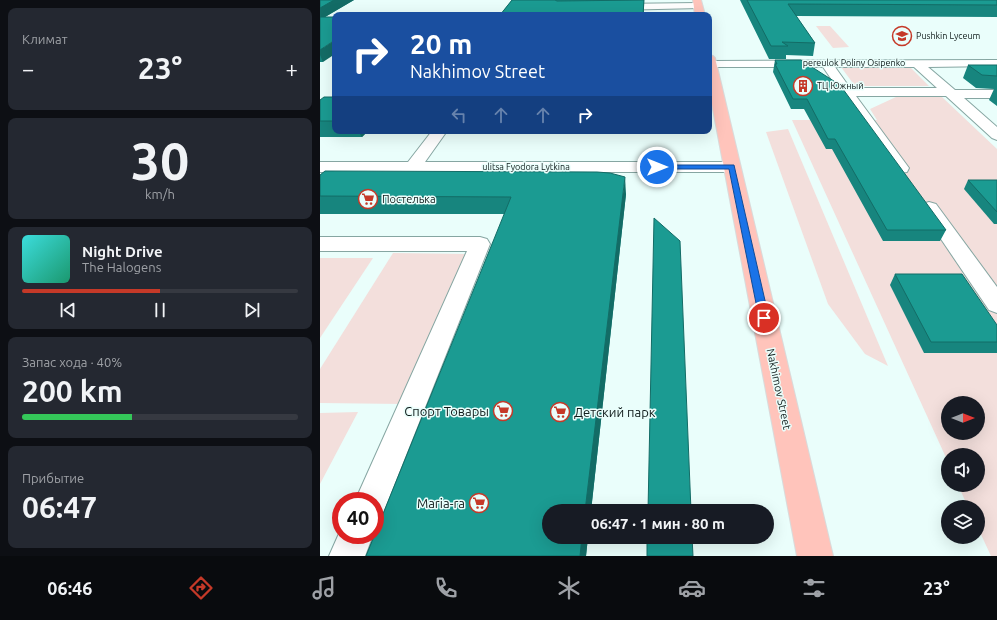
<!DOCTYPE html>
<html lang="ru">
<meta charset="utf-8">
<style>
:root{--surface:#171b24;--page:#242831;--text:#f1f3f6;--muted:#9ea1a6;--line:#363941;--accent:#c53928}
body{margin:0;font-family:Ubuntu,sans-serif;background:var(--page);color:var(--text);height:100vh;display:flex;flex-direction:column;font-size:15px;white-space:nowrap}
*{box-sizing:border-box;margin:0}
p{font-size:13px;color:var(--muted)}
.icon{flex:none;width:22px;height:22px;fill:none;stroke:currentColor;stroke-width:2;stroke-linecap:round;stroke-linejoin:round}
.map{position:relative;flex:1;overflow:hidden}
.drawer{display:flex;flex-direction:column;gap:8px;padding:8px;background:#0d0f14;width:320px}
.drawer>*{flex:none}
.top-card{position:absolute;left:12px;top:12px;width:380px;height:122px;border-radius:8px;box-shadow:0 4px 16px #0002;background:#1a4fa0;color:#fff;overflow:hidden}
.needle{width:26px;rotate:90deg}
.fabs{position:absolute;left:621px;top:396px;display:grid;gap:8px}
.fabs a{display:grid;place-items:center;width:44px;height:44px;border-radius:50%;background:var(--surface);box-shadow:0 4px 16px #0002;font-size:20px}
.speed{position:absolute;left:12px;top:492px;display:flex;gap:8px;font-size:20px;font-weight:700;text-align:center}
.speed>*{display:grid;place-content:center;width:52px;height:52px;border-radius:50%;background:var(--surface);box-shadow:0 4px 16px #0002;line-height:1}
.speed .limit{border:6px solid #d22;background:#fff;color:#111}
.pin{position:absolute;display:grid;place-items:center;width:34px;height:34px;color:#fff;margin:-17px;border:2px solid #fff;border-radius:50%;box-shadow:0 1px 4px #0007}
.me{position:absolute;width:44px;margin:-22px;rotate:90deg;stroke-linejoin:round;filter:drop-shadow(0 0 3px #0008)}
.turn{display:flex;align-items:center;gap:14px;height:84px;padding:0 12px;font-size:18px}
.turn .icon{width:52px;height:52px;stroke-width:2.5}
.turn b{display:block;font-size:28px;line-height:34px}
.lanes{display:flex;align-items:center;height:38px;padding:0 12px;background:#0003;justify-content:center;gap:20px;direction:ltr}
.lanes .off{opacity:.35}
.big{font-size:30px;font-weight:600;line-height:1.1}
.drawer .widget{flex:1;display:flex;flex-direction:column;justify-content:center;gap:6px;min-width:0;padding:0 14px;border-radius:8px;background:var(--page)}
.drawer .dial{align-items:center;gap:0}
.dial b{font-size:52px;line-height:1}
.song{display:flex;align-items:center;gap:12px}
.cover{width:48px;height:48px;border-radius:6px;background:linear-gradient(135deg,hsl(180 70% 55%),hsl(160 70% 35%))}
.played{height:4px;border-radius:2px;background:linear-gradient(90deg,var(--accent) 50%,var(--line) 50%)}
.keys{display:flex;justify-content:space-around;direction:ltr}
.heat{display:flex;justify-content:space-between;align-items:center;font-size:22px;direction:ltr}
.charge{height:6px;border-radius:3px;background:linear-gradient(90deg,#34c759 40%,var(--line) 0)}
.trip{position:absolute;left:222px;top:504px;width:232px;height:40px;border-radius:20px;background:var(--surface);box-shadow:0 4px 16px #0002;font-weight:600;line-height:40px;text-align:center}
.tabs{display:flex;height:64px;justify-content:space-around;align-items:center;background:#090b0e;color:var(--muted)}
.tabs .icon{width:28px;height:28px}
.tabs .on{color:var(--accent)}
.tabs b{font-size:18px;color:var(--text)}
main{display:flex;flex:1;min-height:0}
.map>svg:first-child{display:block}
.green{fill:#f3dfdc;fill-rule:evenodd}
.lines{fill:none;stroke-linecap:round;stroke-linejoin:round}
.minor-casing{stroke:#86a6a2;stroke-width:2}
.major-casing{stroke:#d9dbdb;stroke-width:2}
.minor{fill:#fff;fill-rule:evenodd}
.major{fill:#ffc4bb;fill-rule:evenodd}
.wall{fill:#17857e}
.shaded-wall{fill:#136c66}
.building{fill:#1b9b92;stroke:#136c66}
.route{fill:#1a73e8;stroke:#114b97}
.labels{text-anchor:middle;stroke-width:3;stroke-linejoin:round;paint-order:stroke}
.far-poi-label{font-size:9px;fill:#101c1b;stroke:#eafefb;text-anchor:start}
.far-street-label{font-size:9px;fill:#101c1b;stroke:#eafefb}
.poi-label{font-size:11px;fill:#101c1b;stroke:#eafefb;text-anchor:start}
.street-label{font-size:11px;fill:#101c1b;stroke:#eafefb}
.near-poi-label{font-size:13px;fill:#101c1b;stroke:#eafefb;text-anchor:end}
</style>
<main>
<section class="drawer">
<div class="widget"><p>Климат</p>
<div class="heat"><a>−</a><b class="big">23°</b><a>+</a></div>
</div>
<div class="widget dial"><b>30</b><p>km/h</p></div>
<div class="widget">
<div class="song"><i class="cover"></i><div><b>Night Drive</b><p>The Halogens</p></div></div>
<div class="played"></div>
<div class="keys"><svg class="icon" aria-label="previous" viewBox="0 0 24 24"><path d="M18 5L8 12l10 7zM5 5v14"/></svg><svg class="icon" aria-label="pause" viewBox="0 0 24 24"><path d="M8 5v14M16 5v14"/></svg><svg class="icon" aria-label="next" viewBox="0 0 24 24"><path d="M6 5l10 7-10 7zM19 5v14"/></svg></div>
</div>
<div class="widget"><p>Запас хода · 40%</p><b class="big">200 km</b><div class="charge"></div></div>
<div class="widget"><p>Прибытие</p><b class="big">06:47</b></div>
</section>
<div class="map">
<svg width="677" height="556" viewBox="0 0 677 556">
<rect width="100%" height="100%" fill="#eafefb"/>
<!-- green -->
<g class="green">
<polygon points="496,26 510,26 529,47 513,48"/>
<polygon points="521,67 590,67 609,86 535,86"/>
<path d="M576,97H622L677,149V556H671L658,528V507H648L638,485H658V455H628V462L472,120H557L550,109ZM628,403H658V433H628Z"/>
<polygon points="468,129 568,366 545,354 508,304 446,132"/>
<polygon points="73,253 150,254 82,404 0,403 0,369"/>
<polygon points="0,258 53,258 0,338"/>
<polygon points="38,412 0,484 0,413"/>
</g>
<g class="lines">
<defs>
<g id="minor">
<polygon points="378,3 381,4 382,6 381,8 295,10 291,7 295,4"/>
<path d="M677,60V66L608,67L635,90H677V98H644L677,127V140L672,138L626,96H536L589,168L587,172L581,173L575,172L503,67H389L390,61ZM515,67H594L617,88H530Z"/>
<polygon points="112,131 127,131 105,162 412,162 418,163 420,167 418,171 412,172 0,172 0,162 88,162"/>
<polygon points="609,202 616,204 677,287 677,313 669,310 600,208 602,204"/>
<polygon points="0,237 160,237 167,239 170,244 63,513 55,516 55,501 35,501 147,251 0,251"/>
<polygon points="21,529 21,535 53,535 45,556 9,556"/>
</g>
<g id="major">
<polygon points="373,0 381,0 385,15 375,15"/>
<polygon points="389,55 393,56 395,58 513,556 477,556 389,88"/>
</g>
</defs>
<!-- minor casing -->
<use href="#minor" class="minor-casing"/>
<!-- major casing -->
<use href="#major" class="major-casing"/>
<!-- minor -->
<use href="#minor" class="minor"/>
<!-- major -->
<use href="#major" class="major"/>
</g>
<!-- wall -->
<g class="wall">
<polygon points="0,0 34,0 5,17 3,62 0,62"/>
<polygon points="192,0 324,0 324,15 180,15"/>
<polygon points="420,0 677,0 677,17 476,16 495,43 493,56 466,55 466,59 449,59"/>
<polygon points="455,60 626,230 620,241 563,241 512,149 506,149 484,109 471,109 453,72"/>
<polygon points="648,65 677,65 677,106 669,100 674,89 656,88 643,78"/>
<polygon points="15,97 15,131 48,131 42,137 0,137 0,100"/>
<polygon points="648,180 677,180 677,224 674,224 644,189"/>
<polygon points="306,194 271,511 229,511 268,537 266,556 46,556 185,214 0,214 0,196"/>
<polygon points="575,274 677,325 677,353 604,353 570,285"/>
</g>
<!-- shaded-wall -->
<g class="shaded-wall">
<polygon points="14,0 34,0 0,20 0,8"/>
<polygon points="15,40 15,54 3,62 0,55 0,50"/>
<polygon points="38,131 48,131 42,137"/>
<polygon points="305,177 306,194 271,511 265,511"/>
<polygon points="262,537 268,537 266,556 260,556"/>
</g>
<!-- building -->
<g class="building">
<polygon points="0,0 14,0 0,8"/>
<polygon points="192,0 235,0 237,1 324,0 323,15 180,15"/>
<polygon points="427,0 677,0 677,5 468,4 495,43 462,42 468,46 451,46"/>
<polygon points="0,17 15,17 15,40 0,50"/>
<polygon points="455,60 481,60 520,85 626,230 567,230 515,139 508,139 487,99 473,99 455,64 457,64"/>
<polygon points="648,65 677,65 677,76 662,75"/>
<polygon points="4,97 15,97 15,121 0,121 0,100"/>
<polygon points="5,171 277,172 290,173 305,177 265,511 229,511 229,537 262,537 260,556 46,556 191,197 0,196 0,175"/>
<polygon points="648,180 677,180 677,212"/>
<polygon points="334,218 360,241 371,511 328,511"/>
<polygon points="575,274 642,274 677,325 677,342 611,342"/>
<polygon points="327,537 372,537 373,556 327,556"/>
</g>
<!-- route -->
<polygon class="route" points="334,165 414,165 449,318 448,321 440,321 439,318 409,169 337,169 334,168"/>
<!-- icons -->
<defs>
<symbol id="school-ring" viewBox="-11 -11 22 22"><circle r="9.5" fill="#eafefb" stroke="#c53928" stroke-width="1.5"/><path d="M0-5L7-2L0 1L-7-2ZM-4 1L0 2.5L4 1V4Q0 6-4 4Z" fill="#c53928"/></symbol>
<symbol id="building-ring" viewBox="-11 -11 22 22"><circle r="9.5" fill="#eafefb" stroke="#c53928" stroke-width="1.5"/><path d="M-4-6H4V6H1V3H-1V6H-4ZM-2.5-4.3h1.7v1.8h-1.7ZM.8-4.3h1.7v1.8H.8ZM-2.5-1h1.7V.8h-1.7ZM.8-1h1.7V.8H.8Z" fill="#c53928"/></symbol>
<symbol id="supermarket-ring" viewBox="-11 -11 22 22"><circle r="9.5" fill="#eafefb" stroke="#c53928" stroke-width="1.5"/><path d="M-6-5.5h2.5l.6 2H6L4.5 2H-2.5L-4.4-4H-6ZM-1.5 3.2a1.3 1.3 0 1 0 .1 0ZM3 3.2a1.3 1.3 0 1 0 .1 0Z" fill="#c53928"/></symbol>
</defs>
<g fill-rule="evenodd">
<use href="#school-ring" x="571" y="25" width="22" height="22"/>
<use href="#building-ring" x="472" y="75" width="22" height="22"/>
<use href="#supermarket-ring" x="37" y="188" width="22" height="22"/>
<use href="#supermarket-ring" x="172" y="400" width="22" height="22"/>
<use href="#supermarket-ring" x="229" y="401" width="22" height="22"/>
<use href="#supermarket-ring" x="148" y="492" width="22" height="22"/>
</g>
<g class="labels">
<!-- far-poi labels -->
<g class="far-poi-label">
<text x="596" y="39">Pushkin Lyceum</text>
<text x="497" y="89">ТЦ Южный</text>
</g>
<!-- far-street labels -->
<g class="far-street-label">
<text x="534" y="66">pereulok Poliny Osipenko</text>
<text x="206" y="170">ulitsa Fyodora Lytkina</text>
</g>
<!-- poi labels -->
<g class="poi-label">
<text x="62" y="203">Постелька</text>
</g>
<!-- street labels -->
<g class="street-label">
<text transform="translate(459 389) rotate(78)" y="4">Nakhimov Street</text>
</g>
<!-- near-poi labels -->
<g class="near-poi-label">
<text x="169" y="416">Спорт Товары</text>
<text x="254" y="417" text-anchor="start">Детский парк</text>
<text x="145" y="508">Maria-ra</text>
</g>
</g>
</svg>
<div class="fabs">
<a><svg class="needle" viewBox="-14 -14 28 28"><path d="M0-13l5 13h-10z" fill="#e53935"/><path d="M0 13l5-13h-10z" fill="#9ea1a6"/></svg></a>
<a><svg class="icon" aria-label="sound" viewBox="0 0 24 24"><path d="M4 9h4l5-4v14l-5-4H4zM17 9q2 3 0 6"/></svg></a>
<a><svg class="icon" aria-label="layers" viewBox="0 0 24 24"><path d="M12 4l9 5-9 5-9-5zM3 14l9 5 9-5"/></svg></a>
</div>
<div class="speed"><div class="limit">40</div></div>
<div class="pin" style="left:444px;top:318px;background:#d93025"><svg class="icon" aria-label="arrive" viewBox="0 0 24 24"><path d="M6 21V4h12l-3 4 3 4H6"/></svg></div>
<svg class="me" style="left:337px;top:167px" viewBox="-20 -20 40 40"><circle r="17" fill="#1a73e8" stroke="#fff" stroke-width="3"/><path d="M0-11L8 9 0 5-8 9z" fill="#fff"/></svg>
<div class="trip">06:47 · 1 мин · 80 m</div>
<div class="top-card">
<div class="turn"><svg class="icon" aria-label="right" viewBox="0 0 24 24"><path d="M7 20v-9h11M14 6l5 5-5 5"/></svg><div><b>20 m</b>Nakhimov Street</div></div>
<div class="lanes"><svg class="icon off" aria-label="left" viewBox="0 0 24 24"><path d="M17 20v-9H6M10 6l-5 5 5 5"/></svg><svg class="icon off" aria-label="ahead" viewBox="0 0 24 24"><path d="M12 20V5M6 11l6-6 6 6"/></svg><svg class="icon off" aria-label="ahead" viewBox="0 0 24 24"><path d="M12 20V5M6 11l6-6 6 6"/></svg><svg class="icon" aria-label="right" viewBox="0 0 24 24"><path d="M7 20v-9h11M14 6l5 5-5 5"/></svg></div>
</div>
</div>
</main>
<nav class="tabs">
<b>06:46</b>
<svg class="icon on" aria-label="directions" viewBox="0 0 24 24"><path d="M12 3l9 9-9 9-9-9zM9 14v-3h6M13 9l2 2-2 2"/></svg>
<svg class="icon" aria-label="music" viewBox="0 0 24 24"><path d="M9 18V5l10-2v13"/><circle cx="6" cy="18" r="3"/><circle cx="16" cy="16" r="3"/></svg>
<svg class="icon" aria-label="phone" viewBox="0 0 24 24"><path d="M5 4h4l2 5-3 2q2 4 5 5l2-3 5 2v4C11 20 4 13 5 4z"/></svg>
<svg class="icon" aria-label="climate" viewBox="0 0 24 24"><path d="M12 3v18M4 7l16 10M4 17L20 7"/></svg>
<svg class="icon" aria-label="car" viewBox="0 0 24 24"><path d="M5 17H2v-5l4-1 3-4h7l3 4 3 1v5h-3M9 17h6M6 11h13"/><circle cx="7" cy="17" r="2"/><circle cx="17" cy="17" r="2"/></svg>
<svg class="icon" aria-label="filters" viewBox="0 0 24 24"><path d="M4 7h16M4 17h16"/><circle cx="9" cy="7" r="2"/><circle cx="15" cy="17" r="2"/></svg>
<b>23°</b>
</nav>
